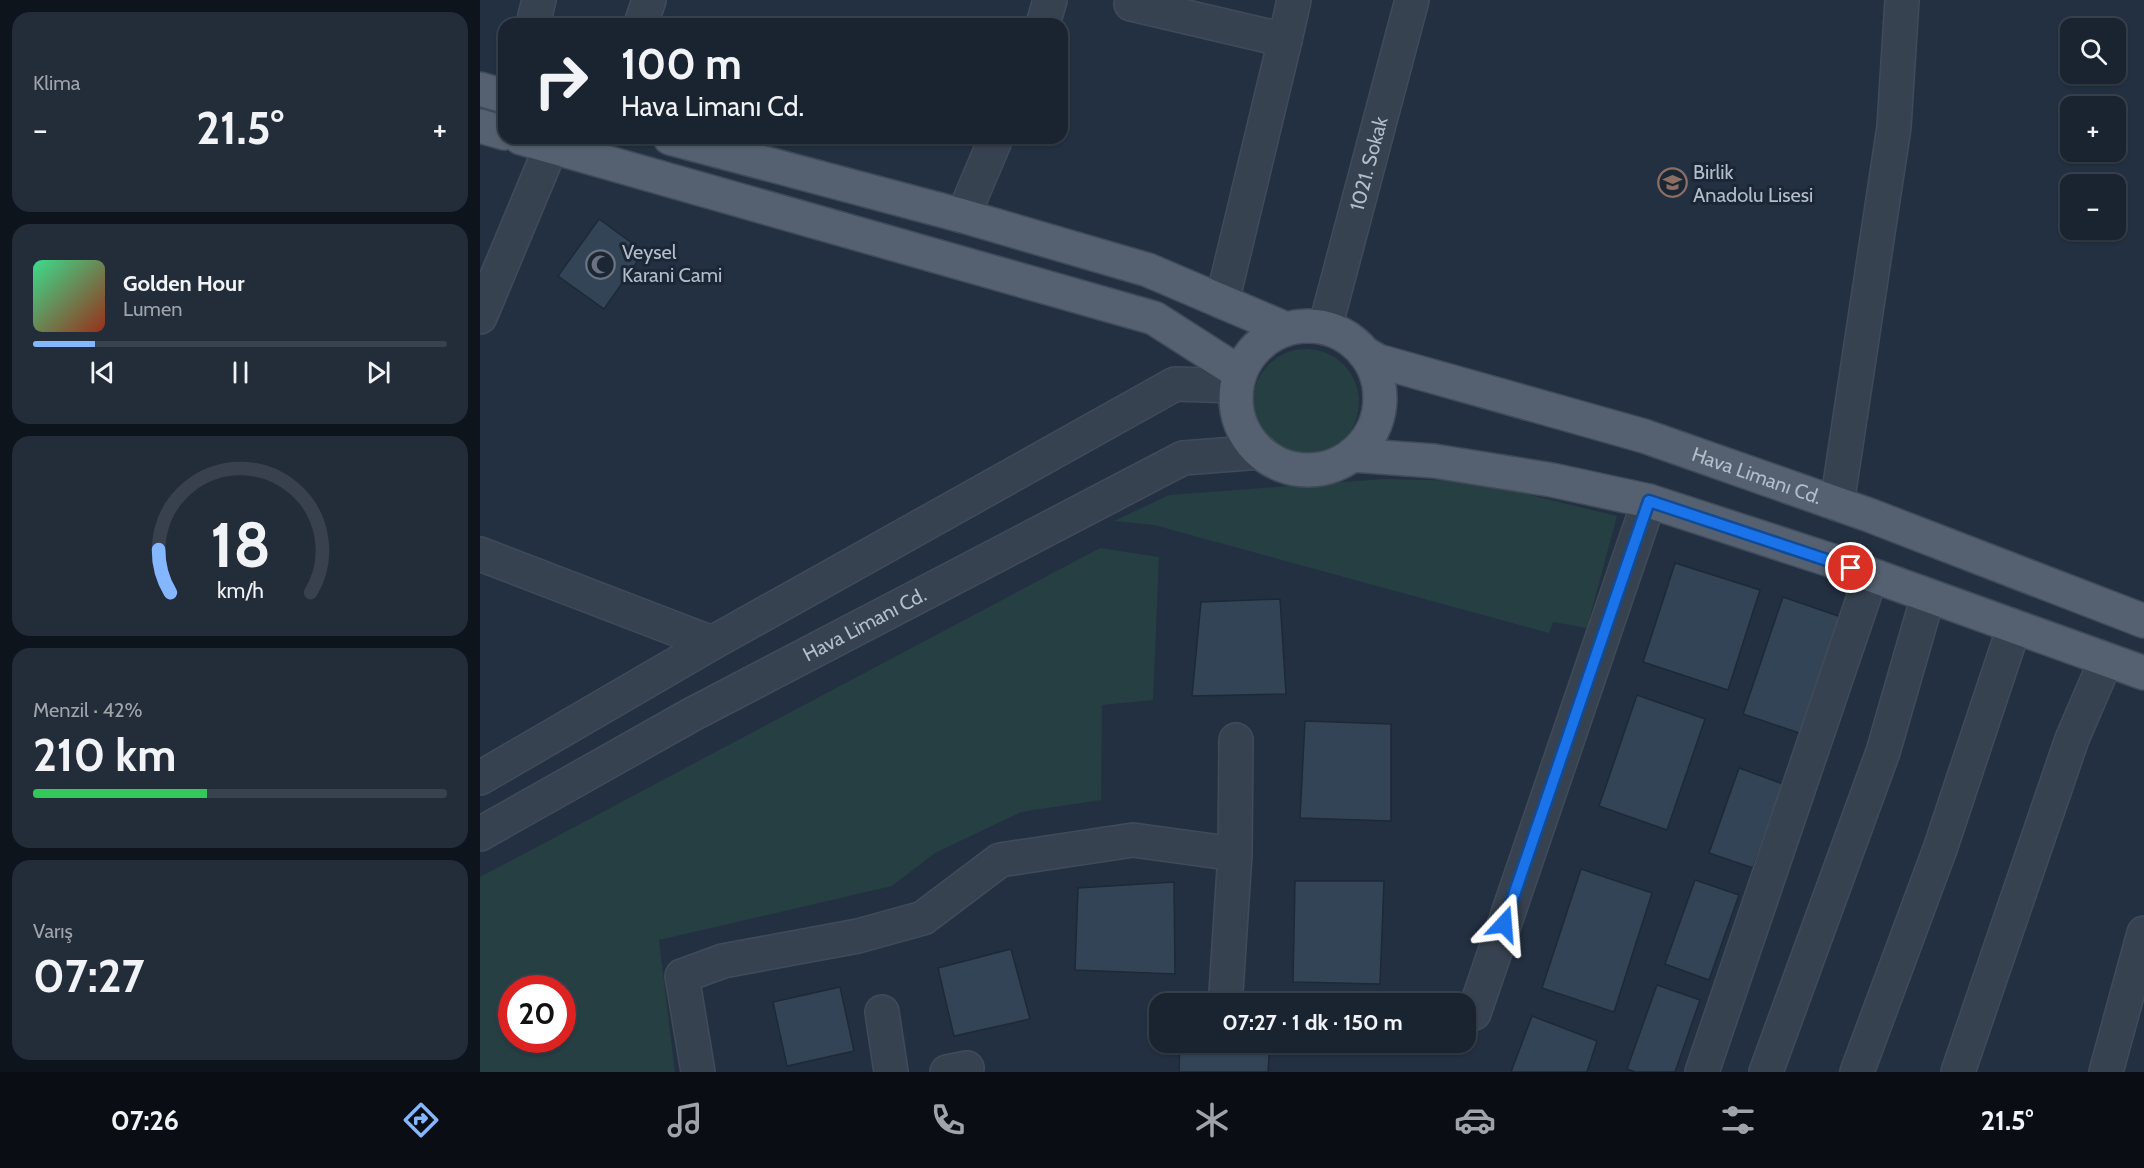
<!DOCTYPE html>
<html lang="tr">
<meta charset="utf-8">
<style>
:root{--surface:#1a2431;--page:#232c39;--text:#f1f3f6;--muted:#9fa4ab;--line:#38414d;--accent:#84b7ff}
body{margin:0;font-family:Cabin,sans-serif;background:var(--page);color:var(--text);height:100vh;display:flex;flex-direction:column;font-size:22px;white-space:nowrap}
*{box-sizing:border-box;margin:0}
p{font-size:20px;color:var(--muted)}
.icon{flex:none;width:33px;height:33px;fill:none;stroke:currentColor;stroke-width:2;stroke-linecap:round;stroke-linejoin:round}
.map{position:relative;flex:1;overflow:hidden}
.details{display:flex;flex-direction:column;gap:12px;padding:12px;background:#0e141b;width:480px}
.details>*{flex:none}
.banner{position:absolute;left:18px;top:18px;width:570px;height:126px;border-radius:18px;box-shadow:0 2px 4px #0004,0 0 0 2px var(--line);background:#1a2431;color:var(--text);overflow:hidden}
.buttons{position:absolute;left:1580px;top:18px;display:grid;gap:12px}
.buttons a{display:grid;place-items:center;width:66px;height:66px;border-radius:12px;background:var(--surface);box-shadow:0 2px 4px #0004,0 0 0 2px var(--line);font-size:30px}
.speed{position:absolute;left:18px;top:975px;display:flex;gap:12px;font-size:30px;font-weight:700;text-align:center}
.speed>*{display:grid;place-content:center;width:78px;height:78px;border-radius:50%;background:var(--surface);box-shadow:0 2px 4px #0004,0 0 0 2px var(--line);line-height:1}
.speed .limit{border:9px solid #d22;background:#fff;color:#111}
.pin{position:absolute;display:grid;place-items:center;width:51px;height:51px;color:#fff;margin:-26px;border:3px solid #fff;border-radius:50%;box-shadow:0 2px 6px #0007}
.me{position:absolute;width:66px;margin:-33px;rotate:19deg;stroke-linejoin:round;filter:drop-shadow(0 0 4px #0008)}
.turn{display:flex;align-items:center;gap:21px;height:126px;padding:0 24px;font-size:27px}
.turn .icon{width:78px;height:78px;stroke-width:2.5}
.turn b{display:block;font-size:42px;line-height:51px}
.big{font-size:45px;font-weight:800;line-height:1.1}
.details .card{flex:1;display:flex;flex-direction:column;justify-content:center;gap:9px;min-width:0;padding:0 21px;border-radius:18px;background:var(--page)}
.details .dial{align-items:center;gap:0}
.dial svg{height:156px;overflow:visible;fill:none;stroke:var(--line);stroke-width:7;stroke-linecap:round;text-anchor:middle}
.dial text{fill:var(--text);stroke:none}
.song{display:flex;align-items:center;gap:18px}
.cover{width:72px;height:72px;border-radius:9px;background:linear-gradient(135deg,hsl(150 70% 55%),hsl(10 70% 35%))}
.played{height:6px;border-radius:3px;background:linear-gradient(90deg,var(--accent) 15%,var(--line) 15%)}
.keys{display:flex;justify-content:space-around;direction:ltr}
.heat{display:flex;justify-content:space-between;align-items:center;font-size:33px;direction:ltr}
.charge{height:9px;border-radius:4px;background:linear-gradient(90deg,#34c759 42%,var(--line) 0)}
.trip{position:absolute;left:669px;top:993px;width:327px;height:60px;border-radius:18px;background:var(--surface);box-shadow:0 2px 4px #0004,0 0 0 2px var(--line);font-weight:800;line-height:60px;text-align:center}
.tab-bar{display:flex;height:96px;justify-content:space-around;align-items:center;background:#0a0e14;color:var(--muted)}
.tab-bar .icon{width:42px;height:42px}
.tab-bar .on{color:var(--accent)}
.tab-bar b{font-size:27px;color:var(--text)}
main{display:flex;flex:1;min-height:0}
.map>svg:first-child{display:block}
.green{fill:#253f42;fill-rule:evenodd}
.building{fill:#344457;stroke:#1e2937;stroke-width:1.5}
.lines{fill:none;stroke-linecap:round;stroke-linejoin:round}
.minor-casing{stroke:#404b59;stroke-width:36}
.major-casing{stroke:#404b59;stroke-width:36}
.minor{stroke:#374250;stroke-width:33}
.major{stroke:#556170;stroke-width:33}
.route-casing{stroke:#114b97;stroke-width:15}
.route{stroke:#1a73e8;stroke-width:10}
.labels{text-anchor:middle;stroke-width:6;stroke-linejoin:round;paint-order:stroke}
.street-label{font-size:20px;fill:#b3bdcb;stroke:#1c2735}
.poi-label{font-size:20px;fill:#b3bdcb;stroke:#1c2735;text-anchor:start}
</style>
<main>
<section class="details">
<div class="card"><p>Klima</p>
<div class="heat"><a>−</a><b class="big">21.5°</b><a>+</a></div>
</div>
<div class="card">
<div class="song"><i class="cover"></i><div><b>Golden Hour</b><p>Lumen</p></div></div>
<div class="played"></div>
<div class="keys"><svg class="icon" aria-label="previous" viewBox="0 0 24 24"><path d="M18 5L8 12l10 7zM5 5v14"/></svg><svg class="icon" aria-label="pause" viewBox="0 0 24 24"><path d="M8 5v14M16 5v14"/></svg><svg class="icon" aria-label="next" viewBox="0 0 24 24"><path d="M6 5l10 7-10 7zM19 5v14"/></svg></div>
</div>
<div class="card dial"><svg viewBox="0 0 100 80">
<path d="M14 69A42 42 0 1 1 86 69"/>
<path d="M14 69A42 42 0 0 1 8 47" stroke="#84b7ff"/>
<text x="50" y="56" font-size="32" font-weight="700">18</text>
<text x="50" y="72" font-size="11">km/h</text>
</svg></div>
<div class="card"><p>Menzil · 42%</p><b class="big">210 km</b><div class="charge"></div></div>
<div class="card"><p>Varış</p><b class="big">07:27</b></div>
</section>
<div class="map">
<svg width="1664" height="1072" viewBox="0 0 1664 1072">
<rect width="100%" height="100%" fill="#233041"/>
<!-- green -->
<g class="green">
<circle cx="826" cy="402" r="53"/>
<polygon points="903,479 993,481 1137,516 1107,628 1073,622 1069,633 674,525 634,521 689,495"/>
<path d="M620,548L679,557L673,700L622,705L621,800L541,812L455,853L412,886L179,940L195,1072H0V877ZM32,988H82V1040H32Z"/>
</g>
<!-- building -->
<g class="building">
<polygon points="119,219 164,252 124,309 78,276"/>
<polygon points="1195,563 1280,590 1248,690 1163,662"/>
<polygon points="1303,597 1367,619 1328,736 1263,714"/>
<polygon points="800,599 806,694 712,696 721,602"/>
<polygon points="1157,695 1225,719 1187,830 1119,806"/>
<polygon points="825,721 911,724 911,821 820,818"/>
<polygon points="1259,768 1303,784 1273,868 1229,853"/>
<polygon points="1101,869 1172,893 1134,1012 1062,988"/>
<polygon points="1215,880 1259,895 1229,980 1185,964"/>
<polygon points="815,881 904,881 900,984 813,982"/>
<polygon points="694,882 695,974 595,970 598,888"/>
<polygon points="531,949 550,1019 474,1036 458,968"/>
<polygon points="1177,985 1220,1000 1195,1072 1155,1072 1147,1069"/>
<polygon points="360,987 374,1051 307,1066 293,1002"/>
<polygon points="701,1002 793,1002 792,1004 701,1004"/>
<polygon points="1052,1016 1117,1041 1107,1072 1031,1072"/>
<polygon points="700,1042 790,1042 788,1072 699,1072"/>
</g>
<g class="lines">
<defs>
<g id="minor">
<polyline points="652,0 651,4 805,40 742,302"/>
<polyline points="53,24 59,0"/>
<polyline points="161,24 169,0"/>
<polyline points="563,24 570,0"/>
<polyline points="805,40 814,0"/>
<polyline points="483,216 516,138"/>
<polyline points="0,317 71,147"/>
<path id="s1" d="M845,328L932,0"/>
<polyline points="1357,504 1414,127 1422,0"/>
<polyline points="0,554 232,643"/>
<polyline points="0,778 232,643 695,384 756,386"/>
<path id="s2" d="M0,834L211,715L703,458L781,452"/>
<polyline points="755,854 756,740"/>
<polyline points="402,1012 411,1072"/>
<polyline points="994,1013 1169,501"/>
<polyline points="218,1072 202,976 243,961 378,936 443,918 520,860 653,840 755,854 746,992"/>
<polyline points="467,1072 487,1068"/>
<polyline points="1222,1072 1391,576"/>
<polyline points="1286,1072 1403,752 1448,596"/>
<polyline points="1377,1072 1460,849 1534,627"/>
<polyline points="1478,1072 1592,739 1626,660"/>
<polyline points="1626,1072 1664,933"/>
</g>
<g id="major">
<polyline points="0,89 24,96"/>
<polyline points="0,126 24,133"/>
<polyline points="41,138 674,318 760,373"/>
<polyline points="190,138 483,216 668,270 806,329"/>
<circle cx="828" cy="398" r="72"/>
<path id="s3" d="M884,353L898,361L1164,436L1389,515L1664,621"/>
<polyline points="872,455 954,461 1072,480 1169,501 1350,560 1664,673"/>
</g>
</defs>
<!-- minor casing -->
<use href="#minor" class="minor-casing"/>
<!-- major casing -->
<use href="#major" class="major-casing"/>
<!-- minor -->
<use href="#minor" class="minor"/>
<!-- major -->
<use href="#major" class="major"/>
</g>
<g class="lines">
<defs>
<polyline id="route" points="1024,924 1169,501 1371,568"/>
</defs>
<!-- route casing -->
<use href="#route" class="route-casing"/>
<!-- route -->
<use href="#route" class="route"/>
</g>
<!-- icons -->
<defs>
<symbol id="school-ring" viewBox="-11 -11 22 22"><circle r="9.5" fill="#1c2735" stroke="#8d6e63" stroke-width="1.5"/><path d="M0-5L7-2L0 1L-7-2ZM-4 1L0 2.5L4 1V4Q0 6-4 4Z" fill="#8d6e63"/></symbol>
<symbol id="mosque-ring" viewBox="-11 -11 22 22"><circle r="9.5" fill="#1c2735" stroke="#6b7280" stroke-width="1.5"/><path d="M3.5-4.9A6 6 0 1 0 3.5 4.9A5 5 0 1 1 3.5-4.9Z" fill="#6b7280"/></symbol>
</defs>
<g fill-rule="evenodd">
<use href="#school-ring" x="1176" y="166" width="33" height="33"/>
<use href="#mosque-ring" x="104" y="248" width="33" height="33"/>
</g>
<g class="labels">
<!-- street labels -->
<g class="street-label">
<text dy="7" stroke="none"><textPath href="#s1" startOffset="170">1021. Sokak</textPath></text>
<text dy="7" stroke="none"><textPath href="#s3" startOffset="412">Hava Limanı Cd.</textPath></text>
<text dy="7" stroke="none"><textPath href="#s2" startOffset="438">Hava Limanı Cd.</textPath></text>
</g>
<!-- poi labels -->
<g class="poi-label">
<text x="1213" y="179">Birlik<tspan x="1213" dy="23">Anadolu Lisesi</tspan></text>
<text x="142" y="259">Veysel<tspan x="142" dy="23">Karani Cami</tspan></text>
</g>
</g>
</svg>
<div class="buttons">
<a><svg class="icon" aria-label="search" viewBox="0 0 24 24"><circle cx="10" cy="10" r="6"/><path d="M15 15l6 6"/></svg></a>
<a>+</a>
<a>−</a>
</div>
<div class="speed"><div class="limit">20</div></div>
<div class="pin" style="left:1371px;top:568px;background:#d93025"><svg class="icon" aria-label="arrive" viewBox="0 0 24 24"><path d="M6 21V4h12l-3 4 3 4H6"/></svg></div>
<svg class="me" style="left:1024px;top:924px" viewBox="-20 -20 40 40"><path d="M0-17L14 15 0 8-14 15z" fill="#1a73e8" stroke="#fff" stroke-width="4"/></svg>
<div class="trip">07:27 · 1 dk · 150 m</div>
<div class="banner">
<div class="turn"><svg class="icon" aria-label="right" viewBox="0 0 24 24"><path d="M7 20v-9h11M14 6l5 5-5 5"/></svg><div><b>100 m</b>Hava Limanı Cd.</div></div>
</div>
</div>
</main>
<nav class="tab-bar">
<b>07:26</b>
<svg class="icon on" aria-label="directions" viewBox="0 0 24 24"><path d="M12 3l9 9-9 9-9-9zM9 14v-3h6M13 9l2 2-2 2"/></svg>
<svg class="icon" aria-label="music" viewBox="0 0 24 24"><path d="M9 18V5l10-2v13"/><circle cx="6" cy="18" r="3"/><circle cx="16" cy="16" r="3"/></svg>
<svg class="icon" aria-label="phone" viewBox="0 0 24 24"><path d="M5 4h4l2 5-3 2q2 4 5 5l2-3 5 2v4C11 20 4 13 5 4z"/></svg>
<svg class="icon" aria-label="climate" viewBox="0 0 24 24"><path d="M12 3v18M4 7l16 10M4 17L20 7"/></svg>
<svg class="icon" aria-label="car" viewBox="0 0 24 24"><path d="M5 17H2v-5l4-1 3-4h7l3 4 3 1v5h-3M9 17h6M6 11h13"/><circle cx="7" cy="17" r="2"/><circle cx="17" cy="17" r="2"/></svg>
<svg class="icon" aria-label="filters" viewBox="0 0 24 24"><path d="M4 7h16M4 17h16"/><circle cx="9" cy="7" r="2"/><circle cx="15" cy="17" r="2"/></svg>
<b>21.5°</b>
</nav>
